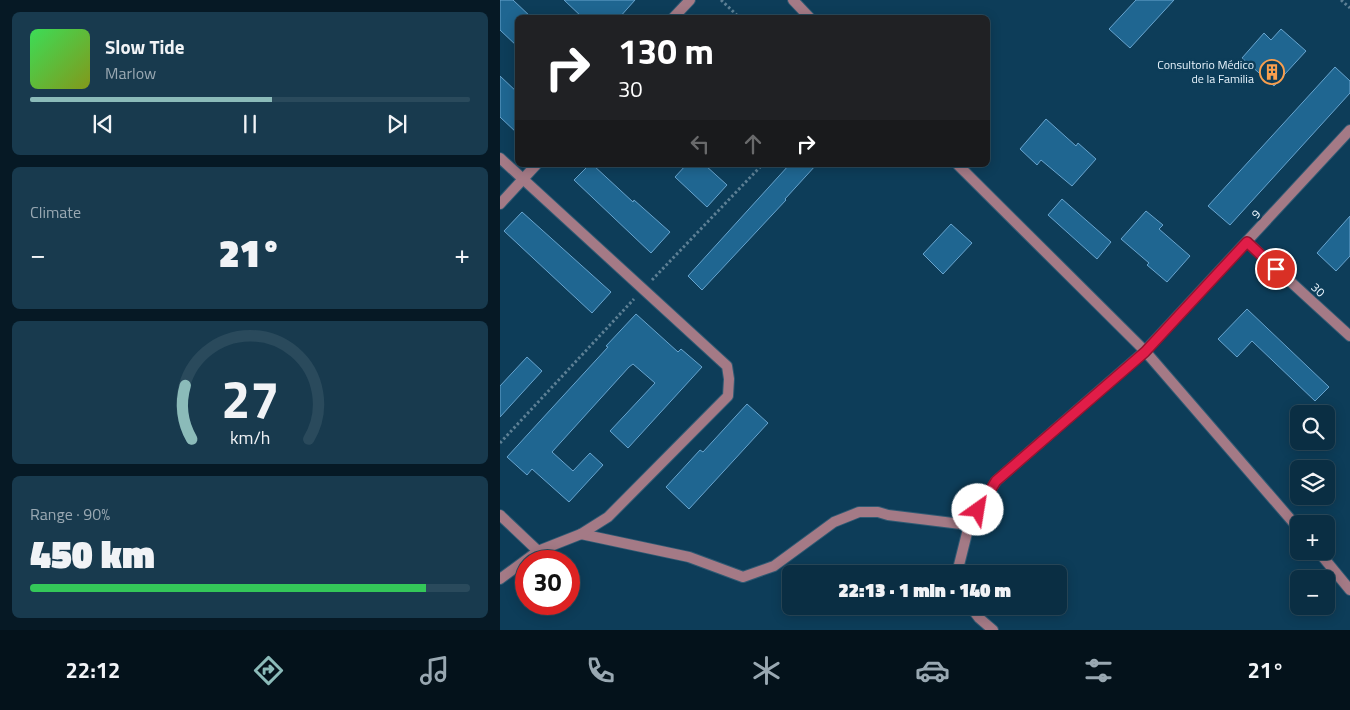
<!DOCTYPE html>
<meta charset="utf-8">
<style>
:root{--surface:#0a2e43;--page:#183a4e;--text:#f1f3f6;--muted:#99a8b2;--line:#2a4a5c;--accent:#8bbbb9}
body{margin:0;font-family:"Titillium Web",sans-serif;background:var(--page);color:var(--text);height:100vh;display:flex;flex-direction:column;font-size:19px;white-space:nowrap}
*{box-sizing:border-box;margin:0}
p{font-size:16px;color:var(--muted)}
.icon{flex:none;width:28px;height:28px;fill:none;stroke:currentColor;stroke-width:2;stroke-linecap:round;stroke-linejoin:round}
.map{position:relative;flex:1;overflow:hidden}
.panel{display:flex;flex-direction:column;gap:12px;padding:12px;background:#061925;width:500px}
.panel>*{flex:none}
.top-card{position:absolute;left:15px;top:15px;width:475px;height:152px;border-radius:8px;box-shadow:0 2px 12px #0003,0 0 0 1px var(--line);background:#202124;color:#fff;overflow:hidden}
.buttons{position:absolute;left:790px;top:405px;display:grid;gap:10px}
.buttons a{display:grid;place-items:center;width:45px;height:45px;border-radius:8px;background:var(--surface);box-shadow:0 2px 12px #0003,0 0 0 1px var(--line);font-size:25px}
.speed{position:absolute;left:15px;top:550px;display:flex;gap:10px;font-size:25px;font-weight:700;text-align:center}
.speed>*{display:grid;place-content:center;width:65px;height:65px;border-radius:50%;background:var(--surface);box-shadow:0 2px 12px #0003,0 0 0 1px var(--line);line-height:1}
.speed .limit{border:8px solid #d22;background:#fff;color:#111}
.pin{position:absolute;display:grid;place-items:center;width:42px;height:42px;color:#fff;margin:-21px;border:2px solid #fff;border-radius:50%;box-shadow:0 1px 5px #0007}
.me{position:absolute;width:55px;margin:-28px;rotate:32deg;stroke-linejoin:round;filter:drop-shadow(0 0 4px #0008)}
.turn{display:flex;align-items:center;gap:18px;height:105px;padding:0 20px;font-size:22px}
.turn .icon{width:65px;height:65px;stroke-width:2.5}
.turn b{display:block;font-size:35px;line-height:42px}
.lanes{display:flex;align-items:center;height:48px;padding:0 20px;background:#0003;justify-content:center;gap:25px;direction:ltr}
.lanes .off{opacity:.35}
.big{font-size:38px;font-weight:800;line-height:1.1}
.panel .tile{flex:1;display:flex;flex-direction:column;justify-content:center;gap:8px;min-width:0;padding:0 18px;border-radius:8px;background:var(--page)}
.panel .dial{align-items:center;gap:0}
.dial svg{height:130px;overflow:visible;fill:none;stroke:var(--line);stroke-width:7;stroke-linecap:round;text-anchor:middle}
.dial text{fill:var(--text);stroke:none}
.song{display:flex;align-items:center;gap:15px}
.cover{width:60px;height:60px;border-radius:8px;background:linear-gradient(135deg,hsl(130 70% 55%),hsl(70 70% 35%))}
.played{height:5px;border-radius:2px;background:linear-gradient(90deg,var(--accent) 55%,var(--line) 55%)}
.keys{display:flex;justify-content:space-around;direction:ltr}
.heat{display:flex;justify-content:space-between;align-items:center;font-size:28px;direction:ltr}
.charge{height:8px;border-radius:4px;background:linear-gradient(90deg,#34c759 90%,var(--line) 0)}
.trip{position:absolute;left:282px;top:565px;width:285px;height:50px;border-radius:8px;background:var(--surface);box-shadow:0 2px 12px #0003,0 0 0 1px var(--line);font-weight:800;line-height:50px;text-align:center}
.tabs{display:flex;height:80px;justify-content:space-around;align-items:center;background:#04121b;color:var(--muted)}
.tabs .icon{width:35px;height:35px}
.tabs .active{color:var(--accent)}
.tabs b{font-size:22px;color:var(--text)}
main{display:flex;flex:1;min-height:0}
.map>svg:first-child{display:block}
.building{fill:#1f6691;stroke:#68a4ce}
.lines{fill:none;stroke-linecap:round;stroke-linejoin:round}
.service-casing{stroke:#305a73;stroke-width:12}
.minor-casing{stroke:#305a73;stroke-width:12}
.tertiary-casing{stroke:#305a73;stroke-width:12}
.path{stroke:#5d8095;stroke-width:3;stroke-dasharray:2.5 2.5;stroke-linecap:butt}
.service{stroke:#a47a86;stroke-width:10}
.minor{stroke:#a47a86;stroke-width:10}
.tertiary{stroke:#a47a86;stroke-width:10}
.route-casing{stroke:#92132f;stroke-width:12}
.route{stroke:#e11d48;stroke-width:9}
.labels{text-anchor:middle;stroke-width:5;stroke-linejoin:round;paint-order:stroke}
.poi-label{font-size:12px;fill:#e8f4fd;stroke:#0d3d59;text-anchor:end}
.street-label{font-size:12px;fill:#e8f4fd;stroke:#0d3d59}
</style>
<main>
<section class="panel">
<div class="tile">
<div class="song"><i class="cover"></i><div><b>Slow Tide</b><p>Marlow</p></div></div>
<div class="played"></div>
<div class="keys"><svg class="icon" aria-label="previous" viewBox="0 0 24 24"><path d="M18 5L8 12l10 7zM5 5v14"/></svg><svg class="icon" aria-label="pause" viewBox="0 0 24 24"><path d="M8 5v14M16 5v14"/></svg><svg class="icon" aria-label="next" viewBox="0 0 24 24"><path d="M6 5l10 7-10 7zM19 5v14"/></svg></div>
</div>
<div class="tile"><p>Climate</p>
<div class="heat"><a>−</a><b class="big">21°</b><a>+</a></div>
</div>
<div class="tile dial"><svg viewBox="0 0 100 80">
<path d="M14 69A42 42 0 1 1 86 69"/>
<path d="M14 69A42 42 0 0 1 10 36" stroke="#8bbbb9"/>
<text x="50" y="56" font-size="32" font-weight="700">27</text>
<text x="50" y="72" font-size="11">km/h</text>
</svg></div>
<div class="tile"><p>Range · 90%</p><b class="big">450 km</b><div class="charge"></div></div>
</section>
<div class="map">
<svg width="850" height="630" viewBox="0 0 850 630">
<rect width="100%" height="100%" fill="#0d3d59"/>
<!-- building -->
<g class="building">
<polygon points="0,0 13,0 32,18 18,18 18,47 0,30"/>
<polygon points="64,0 135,0 119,18 83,18"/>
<polygon points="636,0 674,0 630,48 609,29"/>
<polygon points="781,29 806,51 774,86 742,58 764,33 771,40"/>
<polygon points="835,67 850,81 850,93 730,225 708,206"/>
<polygon points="0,76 18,93 18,134 0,117"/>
<polygon points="546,119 576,146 578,143 596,159 572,186 541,160 537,165 520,149"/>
<polygon points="89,165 93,165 133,202 134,200 170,232 151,253 74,180"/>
<polygon points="186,165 205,165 227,185 207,207 175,177"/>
<polygon points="289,165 316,165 285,199 286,200 202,290 188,276"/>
<polygon points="562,199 611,242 597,259 548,215"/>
<polygon points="646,211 663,225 659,229 690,256 667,282 647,265 649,263 621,239"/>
<polygon points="22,212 111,292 92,313 4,231"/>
<polygon points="850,216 850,256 836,271 817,253"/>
<polygon points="451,224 472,243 443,274 423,254"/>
<polygon points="747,309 829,387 815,401 752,341 737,357 718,339"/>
<polygon points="136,314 178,352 181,349 202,367 128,448 110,431 155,383 133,364 129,367 52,452 73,471 90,453 103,465 69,502 32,469 27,475 7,457 108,347 106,346"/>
<polygon points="27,357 42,371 0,417 0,386"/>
<polygon points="247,404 268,423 189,509 166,487 200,450 203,452"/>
</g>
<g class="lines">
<defs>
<polyline id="service" points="81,534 189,557 243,577 274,566 334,522 359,512 378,512 388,515 469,525"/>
<g id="minor">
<polyline points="173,18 190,0"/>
<polyline points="0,158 227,366 229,379 228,396 108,517 81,534 38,551 0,579"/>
<polyline points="0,204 36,165"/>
<polyline points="747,242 850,336"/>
<polyline points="0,515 38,551"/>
<polyline points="459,574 459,565 469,525 496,481 645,351 850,130"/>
<polyline points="470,606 479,618 493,630"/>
</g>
<g id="tertiary">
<polyline points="293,0 310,18"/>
<polyline points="458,165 645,351 799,529"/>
<polyline points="818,551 850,590"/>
</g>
</defs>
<!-- service casing -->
<use href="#service" class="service-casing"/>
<!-- minor casing -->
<use href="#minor" class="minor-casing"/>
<!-- tertiary casing -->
<use href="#tertiary" class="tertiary-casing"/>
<!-- path -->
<g class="path">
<polyline points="221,0 240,18"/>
<polyline points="841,0 850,8"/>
<polyline points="152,280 262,165"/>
<polyline points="0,443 134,299"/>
</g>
<!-- service -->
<use href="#service" class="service"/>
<!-- minor -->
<use href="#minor" class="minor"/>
<!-- tertiary -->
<use href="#tertiary" class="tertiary"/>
</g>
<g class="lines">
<defs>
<polyline id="route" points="478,510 496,481 645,352 747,242 776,269"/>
</defs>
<!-- route casing -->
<use href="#route" class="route-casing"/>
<!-- route -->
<use href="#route" class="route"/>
</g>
<!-- icons -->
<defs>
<symbol id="building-ring" viewBox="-11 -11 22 22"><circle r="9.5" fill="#0d3d59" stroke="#fa9f4e" stroke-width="1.5"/><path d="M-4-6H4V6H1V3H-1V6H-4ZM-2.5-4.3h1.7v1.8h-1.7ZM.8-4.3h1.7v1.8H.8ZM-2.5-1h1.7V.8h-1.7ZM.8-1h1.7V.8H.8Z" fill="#fa9f4e"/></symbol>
</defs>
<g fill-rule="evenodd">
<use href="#building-ring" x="758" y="58" width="28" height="28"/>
</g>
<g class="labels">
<!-- poi labels -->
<g class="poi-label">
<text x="754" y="69">Consultorio Médico<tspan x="754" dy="14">de la Familia</tspan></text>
</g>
<!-- street labels -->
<g class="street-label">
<text transform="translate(756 214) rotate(-47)" y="4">9</text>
<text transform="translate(818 290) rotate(43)" y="4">30</text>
</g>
</g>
</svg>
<div class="buttons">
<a><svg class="icon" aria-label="search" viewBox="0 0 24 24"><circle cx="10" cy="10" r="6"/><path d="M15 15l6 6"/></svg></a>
<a><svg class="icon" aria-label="layers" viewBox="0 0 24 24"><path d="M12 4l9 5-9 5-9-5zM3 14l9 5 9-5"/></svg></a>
<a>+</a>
<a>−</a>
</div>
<div class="speed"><div class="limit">30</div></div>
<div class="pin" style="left:776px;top:269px;background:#d93025"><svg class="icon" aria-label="arrive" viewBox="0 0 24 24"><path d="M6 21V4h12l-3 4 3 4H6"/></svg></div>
<svg class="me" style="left:478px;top:510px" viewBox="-20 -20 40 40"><circle r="19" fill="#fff"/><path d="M0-13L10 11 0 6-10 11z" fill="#e11d48"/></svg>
<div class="trip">22:13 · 1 min · 140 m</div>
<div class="top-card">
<div class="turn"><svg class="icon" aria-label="right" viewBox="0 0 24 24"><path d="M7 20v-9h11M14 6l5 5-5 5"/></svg><div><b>130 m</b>30</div></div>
<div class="lanes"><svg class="icon off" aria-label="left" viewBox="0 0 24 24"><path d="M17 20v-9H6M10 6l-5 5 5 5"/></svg><svg class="icon off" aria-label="ahead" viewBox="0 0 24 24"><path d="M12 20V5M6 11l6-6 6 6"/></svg><svg class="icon" aria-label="right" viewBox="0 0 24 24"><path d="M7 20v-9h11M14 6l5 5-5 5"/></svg></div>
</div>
</div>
</main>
<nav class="tabs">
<b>22:12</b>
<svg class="icon active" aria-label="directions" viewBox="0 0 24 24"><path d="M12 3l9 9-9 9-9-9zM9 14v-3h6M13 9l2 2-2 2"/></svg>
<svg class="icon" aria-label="music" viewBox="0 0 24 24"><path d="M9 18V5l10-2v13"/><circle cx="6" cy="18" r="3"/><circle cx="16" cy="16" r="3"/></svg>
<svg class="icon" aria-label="phone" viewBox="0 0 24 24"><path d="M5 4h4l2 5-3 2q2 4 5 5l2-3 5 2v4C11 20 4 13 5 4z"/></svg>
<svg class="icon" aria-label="climate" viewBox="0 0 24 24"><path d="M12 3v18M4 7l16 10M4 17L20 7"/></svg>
<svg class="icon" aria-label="car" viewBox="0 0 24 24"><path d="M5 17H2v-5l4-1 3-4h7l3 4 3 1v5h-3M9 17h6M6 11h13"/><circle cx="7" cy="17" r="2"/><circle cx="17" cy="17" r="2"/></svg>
<svg class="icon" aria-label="filters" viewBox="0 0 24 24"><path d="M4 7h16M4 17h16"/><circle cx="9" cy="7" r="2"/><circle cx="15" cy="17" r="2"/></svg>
<b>21°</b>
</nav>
